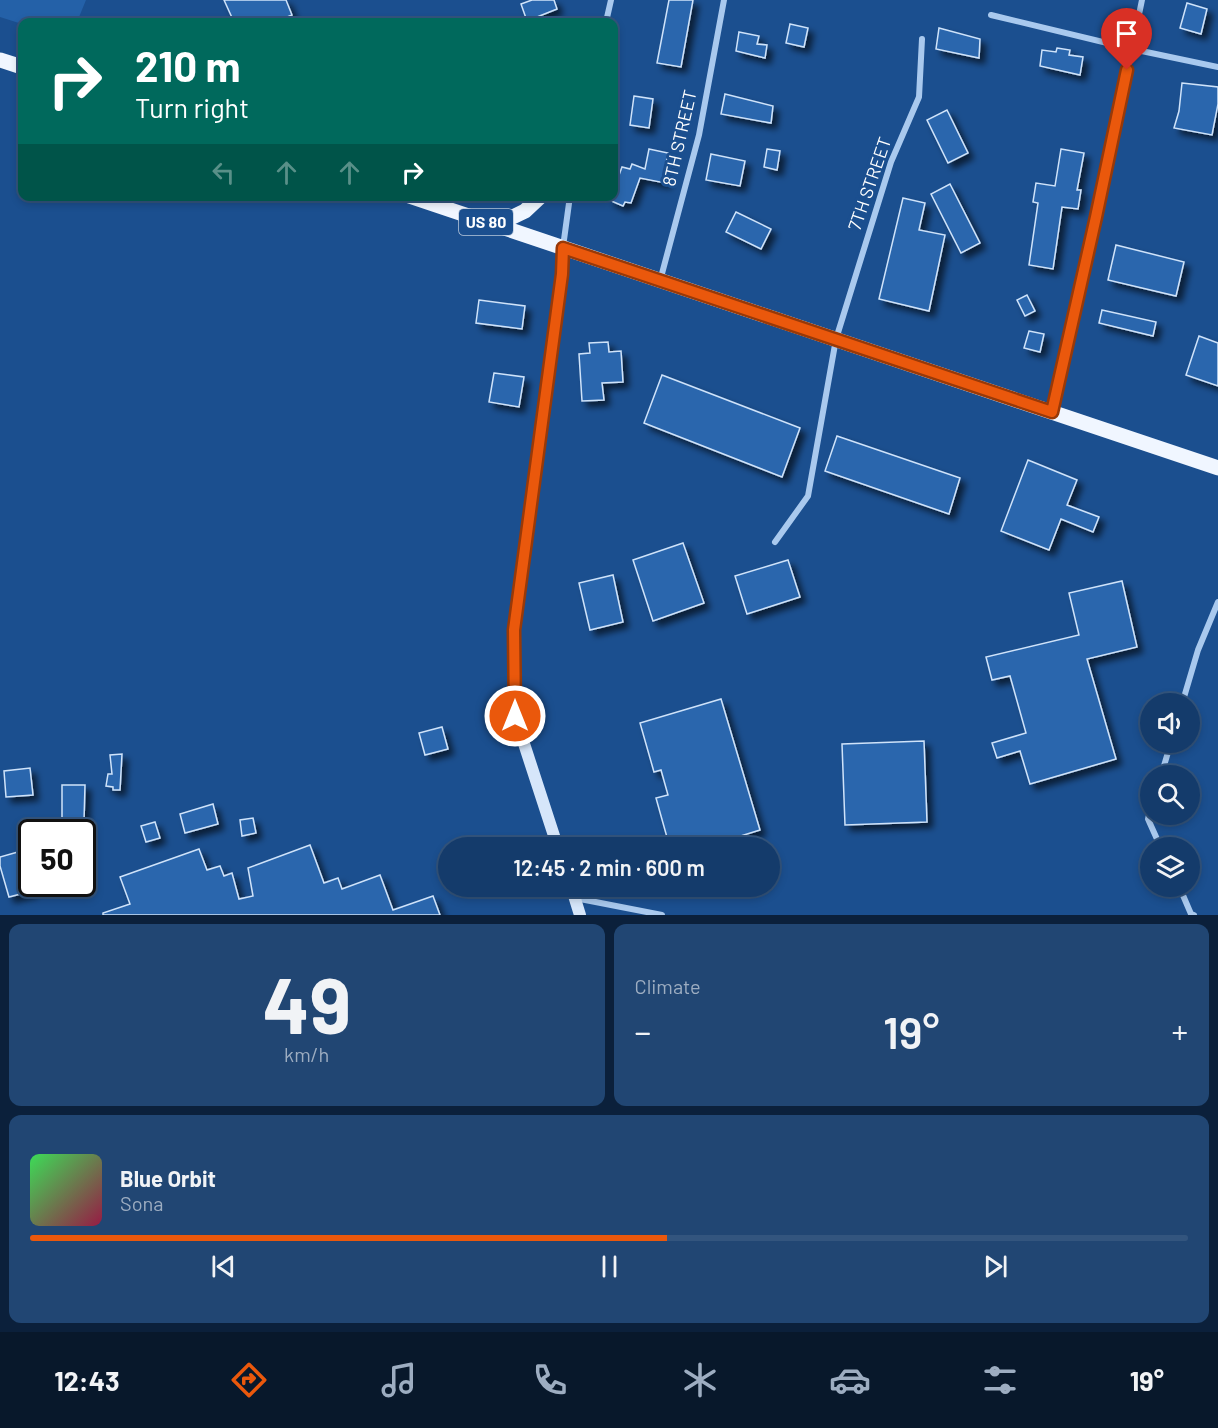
<!DOCTYPE html>
<meta charset="utf-8">
<style>
:root{--surface:#143b6b;--page:#214673;--text:#f1f3f6;--muted:#9dadc1;--line:#33557e;--accent:#ea580c}
body{margin:0;font-family:Barlow,sans-serif;background:var(--page);color:var(--text);height:100vh;display:flex;flex-direction:column;font-size:22px;white-space:nowrap}
*{box-sizing:border-box;margin:0}
p{font-size:20px;color:var(--muted)}
.icon{flex:none;width:33px;height:33px;fill:none;stroke:currentColor;stroke-width:2;stroke-linecap:round;stroke-linejoin:round}
.map{position:relative;height:915px;overflow:hidden}
.sheet{display:flex;flex-direction:column;gap:9px;padding:9px;background:#0b203b;flex:1}
.sheet>*{flex:none}
.guide{position:absolute;left:18px;top:18px;width:600px;height:183px;border-radius:12px;box-shadow:0 3px 9px #0003,0 0 0 2px var(--line);background:#00695c;color:#fff;overflow:hidden}
.buttons{position:absolute;left:1140px;top:693px;display:grid;gap:12px}
.buttons a{display:grid;place-items:center;width:60px;height:60px;border-radius:50%;background:var(--surface);box-shadow:0 3px 9px #0003,0 0 0 2px var(--line);font-size:30px}
.speed{position:absolute;left:18px;top:819px;display:flex;gap:12px;font-size:30px;font-weight:700;text-align:center}
.speed>*{display:grid;place-content:center;width:78px;height:78px;border-radius:50%;background:var(--surface);box-shadow:0 3px 9px #0003,0 0 0 2px var(--line);line-height:1}
.speed .limit{border:3px solid #111;border-radius:9px;background:#fff;color:#111}
.pin{position:absolute;display:grid;place-items:center;width:51px;height:51px;color:#fff;margin:-62px -26px;border-radius:50% 50% 50% 0;rotate:-45deg;box-shadow:0 0 6px #0007}
.pin .icon{rotate:45deg}
.me{position:absolute;width:66px;margin:-33px;rotate:0deg;stroke-linejoin:round;filter:drop-shadow(0 0 4px #0008)}
.turn{display:flex;align-items:center;gap:21px;height:126px;padding:0 18px;font-size:27px}
.turn .icon{width:78px;height:78px;stroke-width:2.5}
.turn b{display:block;font-size:42px;line-height:51px}
.lanes{display:flex;align-items:center;height:57px;padding:0 18px;background:#0003;justify-content:center;gap:30px;direction:ltr}
.lanes .off{opacity:.35}
.big{font-size:45px;font-weight:600;line-height:1.1}
.sheet .tile{flex:1;display:flex;flex-direction:column;justify-content:center;gap:9px;min-width:0;padding:0 21px;border-radius:12px;background:var(--page)}
.sheet .dial{align-items:center;gap:0}
.dial b{font-size:78px;line-height:1}
.song{display:flex;align-items:center;gap:18px}
.cover{width:72px;height:72px;border-radius:9px;background:linear-gradient(135deg,hsl(130 70% 55%),hsl(340 70% 35%))}
.played{height:6px;border-radius:3px;background:linear-gradient(90deg,var(--accent) 55%,var(--line) 55%)}
.keys{display:flex;justify-content:space-around;direction:ltr}
.heat{display:flex;justify-content:space-between;align-items:center;font-size:33px;direction:ltr}
.sheet .tiles{flex:1;display:grid;gap:9px;grid-template-columns:1fr 1fr}
.tile:last-child{grid-column:span 2}
.trip{position:absolute;left:438px;top:837px;width:342px;height:60px;border-radius:30px;background:var(--surface);box-shadow:0 3px 9px #0003,0 0 0 2px var(--line);font-weight:600;line-height:60px;text-align:center}
.tabs{display:flex;height:96px;justify-content:space-around;align-items:center;background:#08182b;color:var(--muted)}
.tabs .icon{width:42px;height:42px}
.tabs .current{color:var(--accent)}
.tabs b{font-size:27px;color:var(--text)}
.map>svg:first-child{display:block}
.green{fill:#2461a8}
.building{fill:#2a66ad;stroke:#cfe3fa;stroke-width:1.5;filter:url(#shadow)}
.lines{fill:none;stroke-linecap:round;stroke-linejoin:round}
.minor{stroke:#a9c9ee;stroke-width:6}
.secondary{stroke:#d6e6fa;stroke-width:12}
.primary{stroke:#f0f6ff;stroke-width:15}
.route-casing{stroke:#983908;stroke-width:15}
.route{stroke:#ea580c;stroke-width:10}
.labels{text-anchor:middle;stroke-width:6;stroke-linejoin:round;paint-order:stroke}
.shield{fill:#1b4f8f;stroke:#bbcadd;stroke-width:1.5}
.shield-label{font-size:16px;font-weight:bold;fill:#fff}
.street-label{font-size:18px;fill:#fff;stroke:#1b4f8f}
</style>
<div class="map">
<svg width="1218" height="915" viewBox="0 0 1218 915">
<defs>
<filter id="shadow"><feDropShadow dx="5.5" dy="5.5" stdDeviation="3" flood-color="#0009"/></filter>
</defs>
<rect width="100%" height="100%" fill="#1b4f8f"/>
<!-- green -->
<polygon class="green" points="0,0 86,0 77,22 22,22 22,24 0,17"/>
<!-- building -->
<g class="building">
<polygon points="224,0 286,0 292,15 275,22 234,22"/>
<polygon points="532,0 554,0 557,9 527,21 521,4"/>
<polygon points="669,0 693,0 681,67 657,63"/>
<polygon points="1187,3 1207,9 1201,34 1180,28"/>
<polygon points="790,24 808,28 804,47 786,43"/>
<polygon points="939,28 980,39 979,58 936,49"/>
<polygon points="739,32 759,36 757,44 767,45 765,58 736,51"/>
<polygon points="1057,48 1070,50 1069,55 1083,57 1080,75 1040,66 1042,50 1056,52"/>
<polygon points="1182,83 1218,87 1218,104 1212,135 1174,128 1179,111"/>
<polygon points="725,94 773,106 771,123 721,114"/>
<polygon points="634,96 653,99 649,128 630,125"/>
<polygon points="947,110 968,153 948,163 927,120"/>
<polygon points="649,149 668,153 664,176 667,177 665,183 640,178 631,203 625,202 623,206 609,200 610,196 614,196 614,189 622,167 630,169 632,164 645,169"/>
<polygon points="767,149 780,151 777,170 764,167"/>
<polygon points="1061,149 1084,153 1077,190 1081,190 1078,209 1062,207 1053,269 1029,265 1038,203 1033,202 1036,183 1055,186"/>
<polygon points="711,154 745,161 740,186 706,180"/>
<polygon points="950,184 980,243 961,253 931,194"/>
<polygon points="903,198 925,203 919,230 945,235 929,311 879,299"/>
<polygon points="736,212 771,229 761,249 726,232"/>
<polygon points="1116,245 1184,262 1176,296 1108,280"/>
<polygon points="1027,295 1035,311 1025,316 1017,300"/>
<polygon points="479,300 525,306 522,329 476,323"/>
<polygon points="1102,310 1156,322 1153,336 1099,323"/>
<polygon points="1029,331 1044,334 1040,352 1024,348"/>
<polygon points="1199,336 1218,343 1218,386 1186,375"/>
<polygon points="608,342 609,352 621,351 623,382 602,383 604,400 582,401 579,354 590,353 589,343"/>
<polygon points="494,373 524,377 519,407 489,402"/>
<polygon points="662,375 800,428 782,477 644,423"/>
<polygon points="837,436 960,478 949,514 825,471"/>
<polygon points="1028,460 1077,480 1067,505 1099,517 1093,532 1061,519 1049,550 1001,531"/>
<polygon points="683,543 704,603 653,621 633,560"/>
<polygon points="788,560 800,597 747,614 735,576"/>
<polygon points="613,575 623,622 590,630 579,583"/>
<polygon points="1122,581 1137,647 1087,659 1116,759 1030,784 1020,751 997,758 992,743 1026,733 1010,676 992,680 986,657 1079,635 1069,593"/>
<polygon points="721,699 760,830 702,848 696,848 695,845 685,848 670,848 656,798 668,795 661,770 654,772 640,723"/>
<polygon points="442,727 448,749 425,755 419,733"/>
<polygon points="924,741 927,822 845,825 842,744"/>
<polygon points="122,754 120,790 113,790 113,787 106,786 108,774 112,774 110,755"/>
<polygon points="30,768 33,795 6,797 4,771"/>
<polygon points="62,785 85,785 84,821 62,821"/>
<polygon points="213,804 218,824 185,833 180,814"/>
<polygon points="253,818 256,833 242,836 240,820"/>
<polygon points="155,822 160,838 146,842 141,826"/>
<polygon points="310,845 324,883 338,878 342,889 380,875 393,910 433,896 440,915 103,915 103,913 130,904 120,877 199,849 207,870 220,866 224,876 232,873 239,899 253,896 248,868"/>
<polygon points="25,850 32,872 32,891 9,897 0,866 0,857"/>
</g>
<g class="lines">
<!-- minor -->
<g class="minor">
<polyline points="991,15 1132,49 1218,67"/>
<polyline points="606,22 611,0"/>
<polyline points="563,247 570,196"/>
<polyline points="660,281 699,135 724,0"/>
<polyline points="1052,412 1097,217 1142,0"/>
<polyline points="775,542 808,496 836,339 891,162 919,97 922,39"/>
<polyline points="1182,704 1198,650 1218,602"/>
<polyline points="1161,776 1171,742"/>
<polyline points="1150,811 1148,819 1161,848"/>
<polyline points="1179,886 1191,914 1194,915"/>
<polyline points="575,898 662,915"/>
</g>
<!-- secondary -->
<g class="secondary">
<polyline points="558,848 515,716 514,630 562,274 563,248"/>
<polyline points="571,886 580,915"/>
</g>
<!-- primary -->
<g class="primary">
<polyline points="0,60 22,67"/>
<polyline points="409,196 1218,468"/>
<polyline points="496,225 525,211 541,196"/>
</g>
</g>
<g class="lines">
<defs>
<polyline id="route" points="515,716 514,630 562,274 563,248 1052,412 1096,217 1127,70"/>
</defs>
<!-- route casing -->
<use href="#route" class="route-casing"/>
<!-- route -->
<use href="#route" class="route"/>
</g>
<g class="labels">
<!-- shield labels -->
<rect class="shield" x="459" y="209" width="54" height="26" rx="4.5"/>
<g class="shield-label">
<text x="486" y="228">US 80</text>
</g>
<!-- street labels -->
<g class="street-label">
<text transform="translate(680 138) rotate(-77)" y="6">8TH STREET</text>
<text transform="translate(870 184) rotate(-71)" y="6">7TH STREET</text>
</g>
</g>
</svg>
<div class="buttons">
<a><svg class="icon" aria-label="sound" viewBox="0 0 24 24"><path d="M4 9h4l5-4v14l-5-4H4zM17 9q2 3 0 6"/></svg></a>
<a><svg class="icon" aria-label="search" viewBox="0 0 24 24"><circle cx="10" cy="10" r="6"/><path d="M15 15l6 6"/></svg></a>
<a><svg class="icon" aria-label="layers" viewBox="0 0 24 24"><path d="M12 4l9 5-9 5-9-5zM3 14l9 5 9-5"/></svg></a>
</div>
<div class="speed"><div class="limit">50</div></div>
<div class="pin" style="left:1127px;top:70px;background:#d93025"><svg class="icon" aria-label="arrive" viewBox="0 0 24 24"><path d="M6 21V4h12l-3 4 3 4H6"/></svg></div>
<svg class="me" style="left:515px;top:716px" viewBox="-20 -20 40 40"><circle r="17" fill="#ea580c" stroke="#fff" stroke-width="3"/><path d="M0-11L8 9 0 5-8 9z" fill="#fff"/></svg>
<div class="trip">12:45 · 2 min · 600 m</div>
<div class="guide">
<div class="turn"><svg class="icon" aria-label="right" viewBox="0 0 24 24"><path d="M7 20v-9h11M14 6l5 5-5 5"/></svg><div><b>210 m</b>Turn right</div></div>
<div class="lanes"><svg class="icon off" aria-label="left" viewBox="0 0 24 24"><path d="M17 20v-9H6M10 6l-5 5 5 5"/></svg><svg class="icon off" aria-label="ahead" viewBox="0 0 24 24"><path d="M12 20V5M6 11l6-6 6 6"/></svg><svg class="icon off" aria-label="ahead" viewBox="0 0 24 24"><path d="M12 20V5M6 11l6-6 6 6"/></svg><svg class="icon" aria-label="right" viewBox="0 0 24 24"><path d="M7 20v-9h11M14 6l5 5-5 5"/></svg></div>
</div>
</div>
<section class="sheet">
<div class="tiles">
<div class="tile dial"><b>49</b><p>km/h</p></div>
<div class="tile"><p>Climate</p>
<div class="heat"><a>−</a><b class="big">19°</b><a>+</a></div>
</div>
<div class="tile">
<div class="song"><i class="cover"></i><div><b>Blue Orbit</b><p>Sona</p></div></div>
<div class="played"></div>
<div class="keys"><svg class="icon" aria-label="previous" viewBox="0 0 24 24"><path d="M18 5L8 12l10 7zM5 5v14"/></svg><svg class="icon" aria-label="pause" viewBox="0 0 24 24"><path d="M8 5v14M16 5v14"/></svg><svg class="icon" aria-label="next" viewBox="0 0 24 24"><path d="M6 5l10 7-10 7zM19 5v14"/></svg></div>
</div>
</div>
</section>
<nav class="tabs">
<b>12:43</b>
<svg class="icon current" aria-label="directions" viewBox="0 0 24 24"><path d="M12 3l9 9-9 9-9-9zM9 14v-3h6M13 9l2 2-2 2"/></svg>
<svg class="icon" aria-label="music" viewBox="0 0 24 24"><path d="M9 18V5l10-2v13"/><circle cx="6" cy="18" r="3"/><circle cx="16" cy="16" r="3"/></svg>
<svg class="icon" aria-label="phone" viewBox="0 0 24 24"><path d="M5 4h4l2 5-3 2q2 4 5 5l2-3 5 2v4C11 20 4 13 5 4z"/></svg>
<svg class="icon" aria-label="climate" viewBox="0 0 24 24"><path d="M12 3v18M4 7l16 10M4 17L20 7"/></svg>
<svg class="icon" aria-label="car" viewBox="0 0 24 24"><path d="M5 17H2v-5l4-1 3-4h7l3 4 3 1v5h-3M9 17h6M6 11h13"/><circle cx="7" cy="17" r="2"/><circle cx="17" cy="17" r="2"/></svg>
<svg class="icon" aria-label="filters" viewBox="0 0 24 24"><path d="M4 7h16M4 17h16"/><circle cx="9" cy="7" r="2"/><circle cx="15" cy="17" r="2"/></svg>
<b>19°</b>
</nav>
